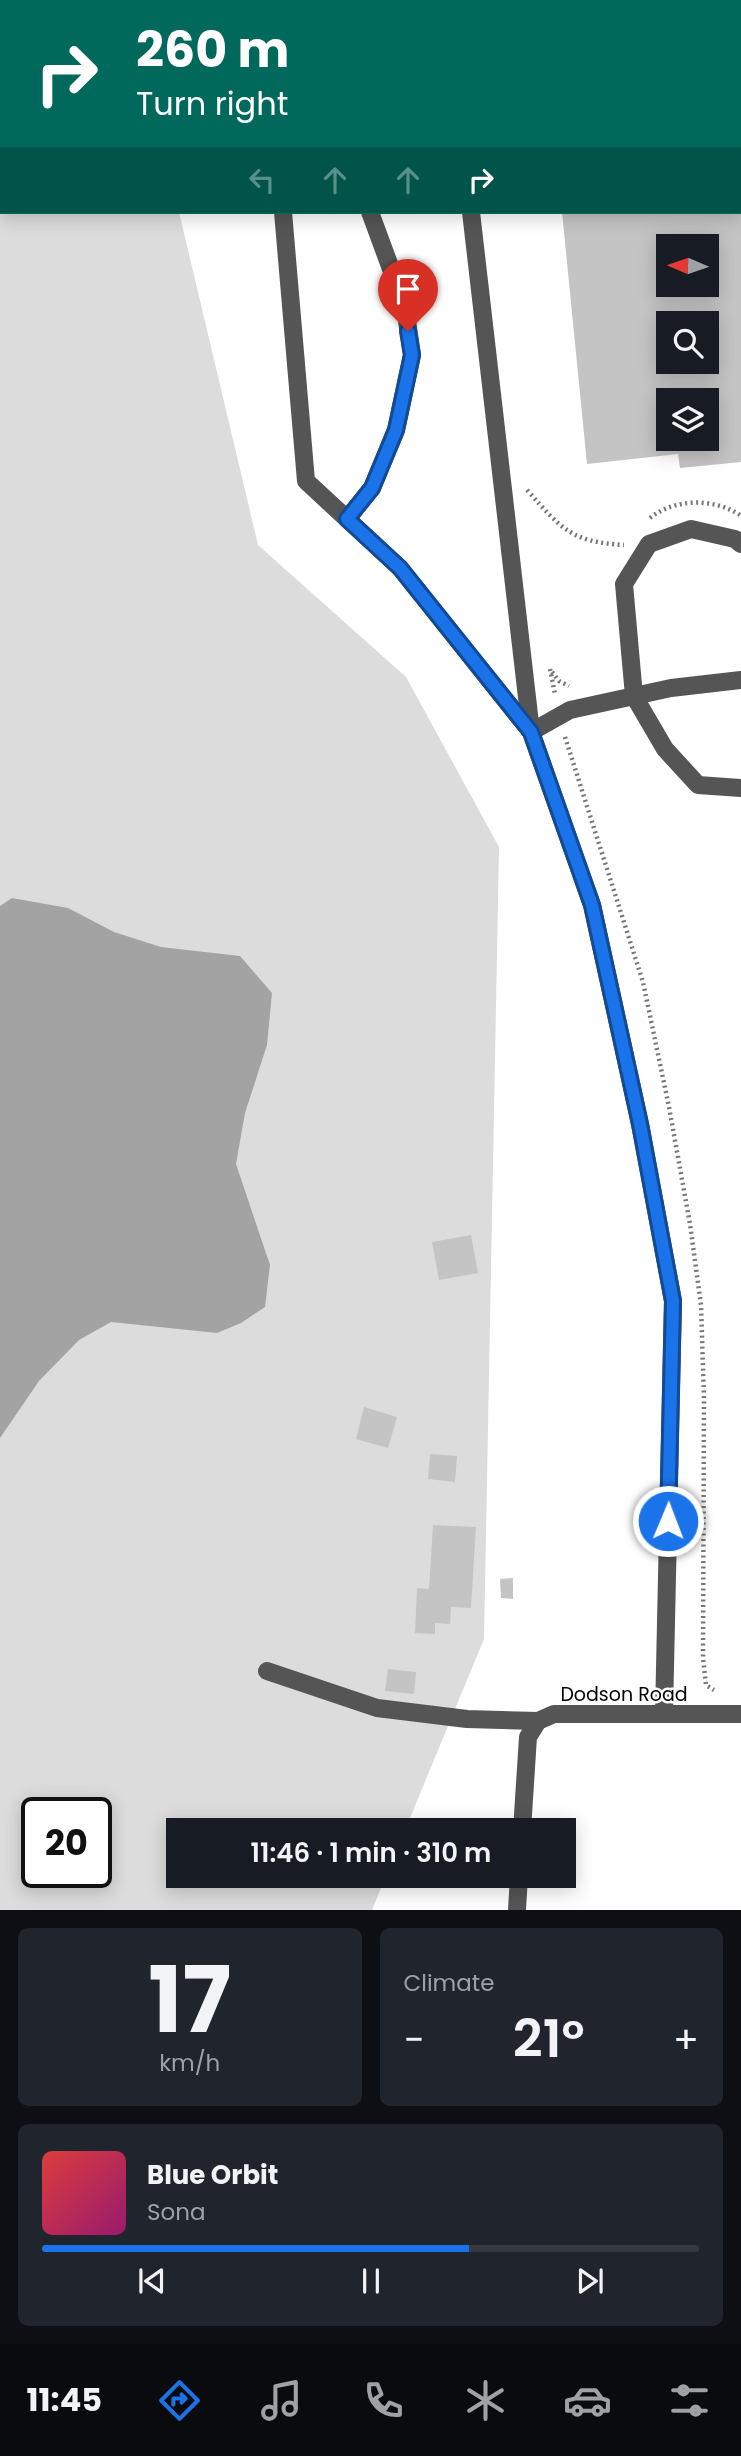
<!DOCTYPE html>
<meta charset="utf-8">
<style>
:root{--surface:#171b24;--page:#20242c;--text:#f1f3f6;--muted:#9ea1a6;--line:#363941;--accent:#1a73e8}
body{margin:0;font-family:Poppins,sans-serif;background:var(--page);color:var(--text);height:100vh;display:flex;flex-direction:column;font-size:26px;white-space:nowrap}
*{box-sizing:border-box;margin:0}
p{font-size:23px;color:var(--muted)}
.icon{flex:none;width:38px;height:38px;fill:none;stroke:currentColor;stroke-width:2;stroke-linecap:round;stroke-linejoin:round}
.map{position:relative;height:1910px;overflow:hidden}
.sheet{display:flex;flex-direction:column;gap:18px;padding:18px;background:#0d0f14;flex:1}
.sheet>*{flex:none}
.hud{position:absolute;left:0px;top:0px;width:742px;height:214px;box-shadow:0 4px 18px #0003;background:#00695c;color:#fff;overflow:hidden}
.needle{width:46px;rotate:272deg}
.buttons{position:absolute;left:656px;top:234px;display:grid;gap:14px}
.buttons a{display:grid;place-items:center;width:63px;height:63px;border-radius:0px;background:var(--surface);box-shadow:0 4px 18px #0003;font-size:35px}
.speed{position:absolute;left:21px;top:1797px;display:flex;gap:14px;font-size:35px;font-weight:700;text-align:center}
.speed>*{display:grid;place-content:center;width:91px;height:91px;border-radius:50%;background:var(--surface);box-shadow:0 4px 18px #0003;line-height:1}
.speed .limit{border:4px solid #111;border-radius:10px;background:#fff;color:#111}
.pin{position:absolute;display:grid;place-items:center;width:60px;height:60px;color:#fff;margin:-72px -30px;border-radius:50% 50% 50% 0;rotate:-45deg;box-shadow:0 0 7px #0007}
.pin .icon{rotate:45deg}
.me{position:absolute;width:77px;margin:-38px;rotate:1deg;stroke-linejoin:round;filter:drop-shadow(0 0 5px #0008)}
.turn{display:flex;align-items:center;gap:24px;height:147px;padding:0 21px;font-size:32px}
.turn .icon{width:91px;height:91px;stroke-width:2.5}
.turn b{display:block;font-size:49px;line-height:60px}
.lanes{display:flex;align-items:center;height:66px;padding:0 21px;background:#0003;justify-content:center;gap:35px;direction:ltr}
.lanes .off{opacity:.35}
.big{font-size:52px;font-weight:600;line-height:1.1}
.sheet .tile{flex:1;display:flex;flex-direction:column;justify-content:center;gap:10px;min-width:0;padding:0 24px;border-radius:10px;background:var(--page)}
.sheet .dial{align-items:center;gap:0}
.dial b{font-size:91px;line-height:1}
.song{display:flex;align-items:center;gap:21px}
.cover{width:84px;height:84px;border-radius:10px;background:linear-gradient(135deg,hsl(0 70% 55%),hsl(320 70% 35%))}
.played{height:7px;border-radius:4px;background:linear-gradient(90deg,var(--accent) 65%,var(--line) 65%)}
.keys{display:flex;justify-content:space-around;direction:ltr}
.heat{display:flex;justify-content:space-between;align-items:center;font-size:38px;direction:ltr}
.sheet .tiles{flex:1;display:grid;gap:18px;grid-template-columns:1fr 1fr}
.tile:last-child{grid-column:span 2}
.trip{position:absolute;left:166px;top:1818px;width:410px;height:70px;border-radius:0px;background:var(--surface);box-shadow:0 4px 18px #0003;font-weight:600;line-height:70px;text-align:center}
.dock{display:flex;height:112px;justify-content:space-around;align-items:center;background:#090b0e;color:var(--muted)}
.dock .icon{width:49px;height:49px}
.dock .current{color:var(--accent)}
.dock b{font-size:32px;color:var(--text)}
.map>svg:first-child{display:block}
.green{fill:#dcdcdc;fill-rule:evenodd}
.water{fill:#a3a3a3}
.building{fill:#c4c4c4;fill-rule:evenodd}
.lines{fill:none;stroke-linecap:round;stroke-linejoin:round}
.path{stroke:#777;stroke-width:4.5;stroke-dasharray:2 3.5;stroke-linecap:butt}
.minor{stroke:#555;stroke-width:18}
.route-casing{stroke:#114b97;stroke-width:18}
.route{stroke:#1a73e8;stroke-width:12}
.labels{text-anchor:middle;stroke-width:5;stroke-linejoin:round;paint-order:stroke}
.street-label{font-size:19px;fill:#000;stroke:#fff}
</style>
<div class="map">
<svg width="741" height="1910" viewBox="0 0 741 1910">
<rect width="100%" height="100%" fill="#fff"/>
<!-- green -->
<path class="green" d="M0,0L10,2H2V212H179L258,545L406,677L499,847L484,1639L405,1830H178V1876H386L372,1910H0ZM37,1813H96V1872H37Z"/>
<!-- water -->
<polygon class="water" points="12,898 68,908 114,932 161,947 240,956 272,993 267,1045 245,1113 236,1164 270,1265 265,1307 241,1323 217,1333 111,1322 79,1340 39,1381 0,1438 0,906"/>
<!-- building -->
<g class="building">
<path d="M562,212H741V462L680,468L678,454L587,464ZM668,247H707V285H668ZM668,324H707V362H668ZM668,401H707V439H668Z"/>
<polygon points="471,1235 478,1273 439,1280 432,1242"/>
<polygon points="364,1407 397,1417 388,1448 356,1439"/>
<polygon points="430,1454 457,1456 455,1482 428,1479"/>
<polygon points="433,1525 476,1527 471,1608 451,1607 450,1624 435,1623 435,1634 415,1633 417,1588 429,1589"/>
<polygon points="513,1578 513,1599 501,1598 500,1579"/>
<polygon points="388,1669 416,1672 414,1694 385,1691"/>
</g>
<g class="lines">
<!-- path -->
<g class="path">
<path d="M527,490C561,528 570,542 624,545"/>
<path d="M650,518C675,498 714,498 740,515"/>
<polyline points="550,669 555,694"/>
<polyline points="552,672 559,681 569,686"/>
<polyline points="565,737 643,982 669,1107 690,1224 701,1305 704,1399 703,1658 706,1685 714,1690"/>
</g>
<!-- minor -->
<g class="minor">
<polyline points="340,0 340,2"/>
<polyline points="441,0 442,2"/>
<polyline points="278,2 278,0"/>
<polyline points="740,66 741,66"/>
<polyline points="283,212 306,481 400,568 531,732"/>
<polyline points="471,212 531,732"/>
<polyline points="347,519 372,488 396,430 412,355 405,307 370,212"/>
<polyline points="741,544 735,539 691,529 649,544 624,584 634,696 665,749 698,785 741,788"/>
<polyline points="267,1671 377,1708 467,1719 538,1721"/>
<polyline points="664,1714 673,1301 640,1124 592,905 531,732 570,710 671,688 741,680"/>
<polyline points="522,1830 528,1737 538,1721 554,1714 741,1714"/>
<polyline points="517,1910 519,1876"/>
</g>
</g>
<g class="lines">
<defs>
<polyline id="route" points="408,331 412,355 396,430 372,488 347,519 400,568 531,732 592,905 640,1124 673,1301 668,1521"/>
</defs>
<!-- route casing -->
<use href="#route" class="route-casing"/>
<!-- route -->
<use href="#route" class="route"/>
</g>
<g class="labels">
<!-- street labels -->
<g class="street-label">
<text x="624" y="1701">Dodson Road</text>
</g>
</g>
</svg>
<div class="buttons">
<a><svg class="needle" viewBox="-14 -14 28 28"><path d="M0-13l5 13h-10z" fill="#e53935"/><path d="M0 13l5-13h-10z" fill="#9ea1a6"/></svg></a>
<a><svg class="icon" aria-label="search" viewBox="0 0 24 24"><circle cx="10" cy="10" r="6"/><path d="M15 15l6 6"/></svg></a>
<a><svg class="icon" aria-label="layers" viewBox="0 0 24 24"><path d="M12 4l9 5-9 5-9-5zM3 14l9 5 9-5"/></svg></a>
</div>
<div class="speed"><div class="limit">20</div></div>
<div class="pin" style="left:408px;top:331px;background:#d93025"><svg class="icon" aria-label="arrive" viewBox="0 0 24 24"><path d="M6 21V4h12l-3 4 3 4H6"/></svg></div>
<svg class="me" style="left:668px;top:1521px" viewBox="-20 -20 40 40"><circle r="17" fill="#1a73e8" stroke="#fff" stroke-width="3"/><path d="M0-11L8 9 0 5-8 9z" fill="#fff"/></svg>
<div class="trip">11:46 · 1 min · 310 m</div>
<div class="hud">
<div class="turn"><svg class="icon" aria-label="right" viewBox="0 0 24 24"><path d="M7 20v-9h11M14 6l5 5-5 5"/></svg><div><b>260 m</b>Turn right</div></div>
<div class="lanes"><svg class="icon off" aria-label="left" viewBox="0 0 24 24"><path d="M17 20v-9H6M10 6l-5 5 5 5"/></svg><svg class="icon off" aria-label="ahead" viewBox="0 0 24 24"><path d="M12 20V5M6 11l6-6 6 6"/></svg><svg class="icon off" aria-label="ahead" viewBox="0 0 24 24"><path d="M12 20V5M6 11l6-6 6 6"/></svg><svg class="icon" aria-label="right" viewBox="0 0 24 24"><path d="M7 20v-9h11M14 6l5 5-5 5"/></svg></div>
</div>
</div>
<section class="sheet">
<div class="tiles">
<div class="tile dial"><b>17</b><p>km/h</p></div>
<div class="tile"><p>Climate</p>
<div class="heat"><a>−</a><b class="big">21°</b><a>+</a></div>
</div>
<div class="tile">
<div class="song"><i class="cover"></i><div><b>Blue Orbit</b><p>Sona</p></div></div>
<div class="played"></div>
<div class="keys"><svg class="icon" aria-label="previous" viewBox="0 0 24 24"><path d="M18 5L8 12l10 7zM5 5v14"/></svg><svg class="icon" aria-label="pause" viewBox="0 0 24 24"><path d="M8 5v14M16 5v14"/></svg><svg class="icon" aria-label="next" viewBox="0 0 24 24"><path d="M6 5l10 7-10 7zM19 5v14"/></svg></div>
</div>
</div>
</section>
<nav class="dock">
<b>11:45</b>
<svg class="icon current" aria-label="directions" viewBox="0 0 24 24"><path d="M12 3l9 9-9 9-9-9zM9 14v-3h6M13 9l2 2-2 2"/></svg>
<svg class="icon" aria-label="music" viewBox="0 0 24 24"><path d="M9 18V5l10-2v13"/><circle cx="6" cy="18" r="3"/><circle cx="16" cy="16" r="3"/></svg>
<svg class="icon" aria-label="phone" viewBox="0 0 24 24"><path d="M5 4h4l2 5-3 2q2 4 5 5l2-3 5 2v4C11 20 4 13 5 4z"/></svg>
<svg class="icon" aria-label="climate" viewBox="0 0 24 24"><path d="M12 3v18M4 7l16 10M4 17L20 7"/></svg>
<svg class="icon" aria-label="car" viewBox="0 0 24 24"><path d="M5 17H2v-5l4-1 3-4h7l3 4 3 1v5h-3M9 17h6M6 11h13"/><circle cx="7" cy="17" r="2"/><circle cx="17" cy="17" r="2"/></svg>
<svg class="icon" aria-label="filters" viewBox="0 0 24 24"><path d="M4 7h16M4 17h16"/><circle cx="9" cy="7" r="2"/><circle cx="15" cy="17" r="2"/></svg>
</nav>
